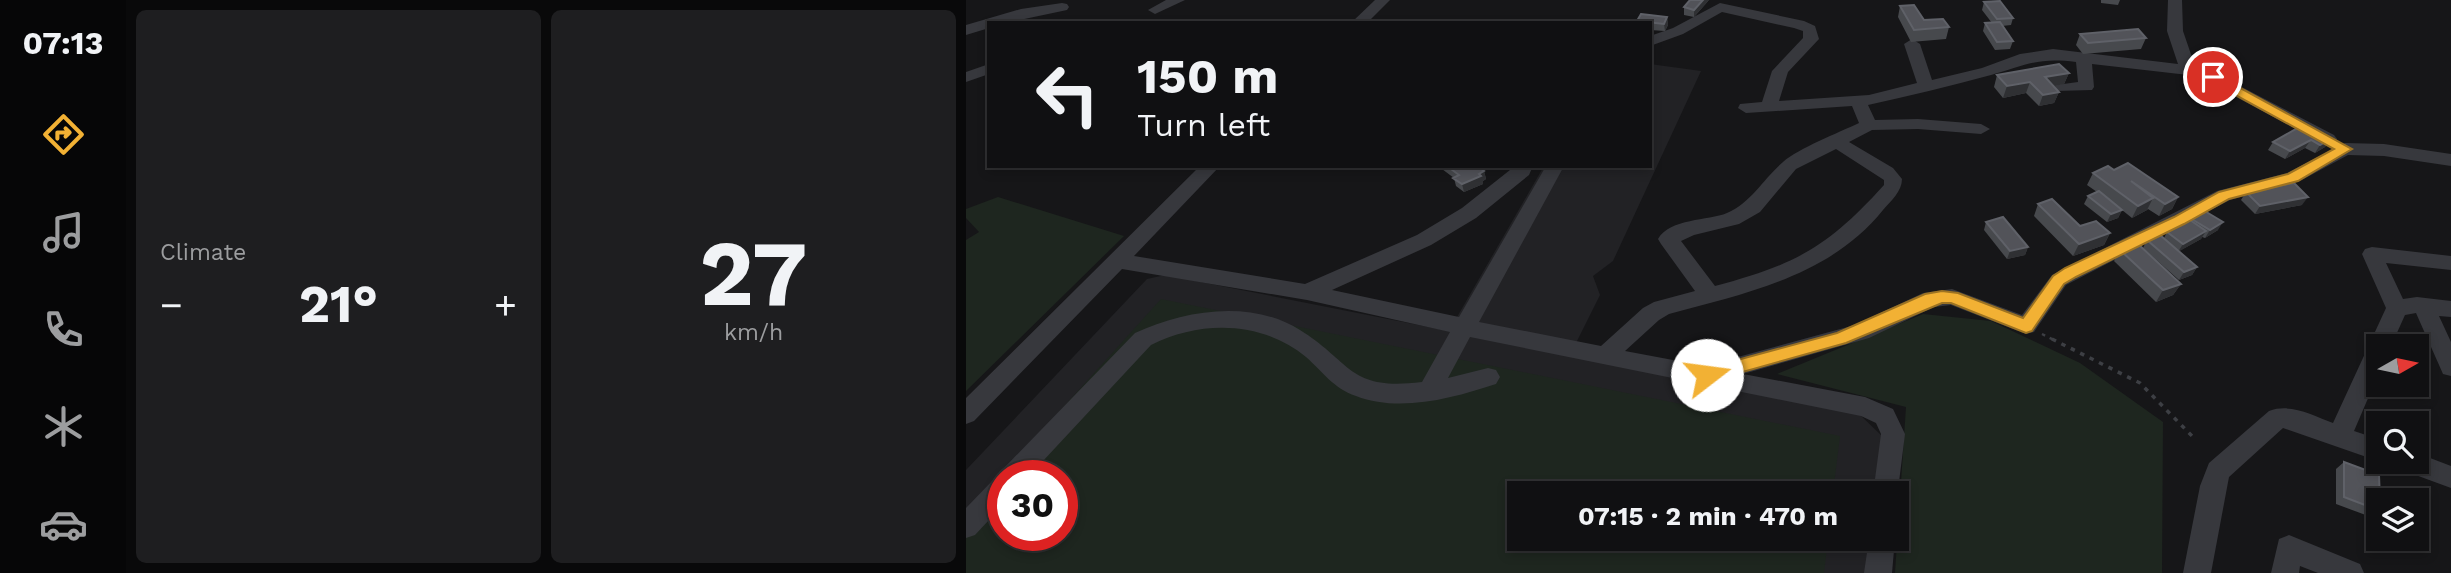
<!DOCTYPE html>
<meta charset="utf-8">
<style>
:root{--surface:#101012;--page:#1e1e20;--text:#f1f3f6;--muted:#9c9d9f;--line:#303032;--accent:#f2b134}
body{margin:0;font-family:"Work Sans",sans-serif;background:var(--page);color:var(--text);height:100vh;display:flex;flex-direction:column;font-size:26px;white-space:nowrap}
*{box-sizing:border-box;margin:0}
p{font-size:23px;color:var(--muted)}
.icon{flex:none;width:38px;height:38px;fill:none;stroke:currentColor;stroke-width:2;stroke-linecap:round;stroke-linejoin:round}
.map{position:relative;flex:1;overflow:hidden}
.drawer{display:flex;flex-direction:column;gap:10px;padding:10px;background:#09090a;width:840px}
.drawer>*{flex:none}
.banner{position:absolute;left:21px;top:21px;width:665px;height:147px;border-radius:0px;box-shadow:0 4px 10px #0003,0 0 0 2px var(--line);background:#101012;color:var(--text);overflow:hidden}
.needle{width:46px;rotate:81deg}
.controls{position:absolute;left:1400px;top:334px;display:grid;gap:14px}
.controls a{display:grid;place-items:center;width:63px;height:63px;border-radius:0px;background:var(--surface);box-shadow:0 4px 10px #0003,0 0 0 2px var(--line);font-size:35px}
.speed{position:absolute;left:21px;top:460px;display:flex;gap:14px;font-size:35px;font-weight:700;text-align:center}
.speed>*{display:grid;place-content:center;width:91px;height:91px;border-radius:50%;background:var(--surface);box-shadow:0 4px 10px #0003,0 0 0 2px var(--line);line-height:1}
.speed .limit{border:10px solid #d22;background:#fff;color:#111}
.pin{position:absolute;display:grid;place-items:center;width:60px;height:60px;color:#fff;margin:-30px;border:4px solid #fff;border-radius:50%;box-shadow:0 2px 7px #0007}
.me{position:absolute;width:77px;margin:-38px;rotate:75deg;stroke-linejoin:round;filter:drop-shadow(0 0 5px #0008)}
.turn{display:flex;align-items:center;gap:24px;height:147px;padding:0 35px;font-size:32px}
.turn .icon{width:91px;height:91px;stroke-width:2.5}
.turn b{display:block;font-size:49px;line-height:60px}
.big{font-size:52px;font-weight:700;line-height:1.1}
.drawer .widget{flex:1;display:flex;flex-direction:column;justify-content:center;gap:10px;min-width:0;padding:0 24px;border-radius:10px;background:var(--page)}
.drawer .dial{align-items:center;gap:0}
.dial b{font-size:91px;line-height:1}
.heat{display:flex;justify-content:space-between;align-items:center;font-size:38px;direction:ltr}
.drawer .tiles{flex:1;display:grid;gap:10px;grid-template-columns:repeat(2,1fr)}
.trip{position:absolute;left:541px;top:481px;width:402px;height:70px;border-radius:0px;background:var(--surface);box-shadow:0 4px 10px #0003,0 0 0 2px var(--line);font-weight:700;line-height:70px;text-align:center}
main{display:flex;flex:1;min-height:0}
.dock{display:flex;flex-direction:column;width:126px;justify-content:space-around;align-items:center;background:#060607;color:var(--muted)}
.dock .icon{width:49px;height:49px}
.dock .selected{color:var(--accent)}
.dock b{font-size:32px;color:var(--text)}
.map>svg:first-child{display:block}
.built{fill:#222225;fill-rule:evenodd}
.green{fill:#1e261f;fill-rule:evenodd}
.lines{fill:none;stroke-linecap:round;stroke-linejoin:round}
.path-far1{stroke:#3d3f44;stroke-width:2.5;stroke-dasharray:3.5 5;stroke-linecap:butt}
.path{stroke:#3d3f44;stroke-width:3.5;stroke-dasharray:4.5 6;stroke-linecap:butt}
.minor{fill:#37383d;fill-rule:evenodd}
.wall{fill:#47494d}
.shaded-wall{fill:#2f3033}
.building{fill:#525359;stroke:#5f6168;stroke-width:2}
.route{fill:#f2b134;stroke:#9d7322;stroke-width:2}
</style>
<main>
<nav class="dock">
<b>07:13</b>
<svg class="icon selected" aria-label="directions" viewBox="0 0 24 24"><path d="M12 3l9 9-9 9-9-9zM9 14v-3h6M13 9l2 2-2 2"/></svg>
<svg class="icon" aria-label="music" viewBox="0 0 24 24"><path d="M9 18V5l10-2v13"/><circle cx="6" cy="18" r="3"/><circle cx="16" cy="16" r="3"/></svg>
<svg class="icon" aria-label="phone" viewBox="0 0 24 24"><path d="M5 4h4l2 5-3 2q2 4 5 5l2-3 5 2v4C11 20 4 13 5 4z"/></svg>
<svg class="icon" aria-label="climate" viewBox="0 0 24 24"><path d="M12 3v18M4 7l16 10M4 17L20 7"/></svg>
<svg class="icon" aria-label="car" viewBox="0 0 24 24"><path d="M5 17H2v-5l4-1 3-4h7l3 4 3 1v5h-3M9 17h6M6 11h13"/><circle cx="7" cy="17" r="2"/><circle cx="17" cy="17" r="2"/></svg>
</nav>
<section class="drawer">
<div class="tiles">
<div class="widget"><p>Climate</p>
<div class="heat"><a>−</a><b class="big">21°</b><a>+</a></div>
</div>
<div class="widget dial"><b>27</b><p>km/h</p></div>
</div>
</section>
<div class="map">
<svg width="1485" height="573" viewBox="0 0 1485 573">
<rect width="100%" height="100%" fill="#161618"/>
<!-- built -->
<path class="built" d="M684,64L735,71L647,261L627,276L634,295L604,355L891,412L916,436L909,493L553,494V539H904L900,573H0V470L181,279L199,275L483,331L578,166H684ZM37,476H96V536H37Z"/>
<!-- green -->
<g class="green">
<polygon points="32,197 158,236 0,391 0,240 13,232 0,218 0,209"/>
<path d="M195,299L874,436L867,493L553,494V539H862L858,573H0V515ZM37,476H96V536H37Z"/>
<polygon points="957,314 1025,321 1114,363 1197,422 1196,573 929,573 940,407 811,374"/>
</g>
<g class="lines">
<!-- path-far1 -->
<polyline class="path-far1" points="1076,334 1090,341"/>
<!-- path -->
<polyline class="path" points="1086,339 1174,383 1229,439"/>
<!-- minor -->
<g class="minor">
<polygon points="200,0 219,0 189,14 182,10"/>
<polygon points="409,0 424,0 401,23 385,23"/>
<path d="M1202,0H1216L1217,31L1229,66L1241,69L1368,135L1371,139L1368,143H1356L1231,76L1126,64L1128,87L1126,90L1090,91L1088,88L1090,85L1112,82L1110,62C1072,57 1060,65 1025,75C985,86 943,96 902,105L909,120L952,119L1015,124L1024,129L1015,134L952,129L906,130L883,142L927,168L936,179C936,191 925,201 917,210C864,276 781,293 703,314L693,320L659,351L739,366L889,325L957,293L986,289L1056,315L1086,275L1251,191L1321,173L1379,143L1418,144L1485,154V166L1418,156L1382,155L1334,181L1264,200L1100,285L1068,332L1060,334L985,305L968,307L903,338L777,374L899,397L927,409L939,434L931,498V494H907L915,434L910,423L895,416L504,337L482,378L522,368L530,370L534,377L530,384C487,398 434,413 390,396C367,388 357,372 340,357C296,321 235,320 185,345L63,476H37V505L9,535L0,538V508L28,479L34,476L38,468L169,333C218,310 285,299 334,330C387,363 382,391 456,382L484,332L341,300L156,269L8,421L0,424V398L234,166H254L168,256L339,284L451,235L496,208L549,166H567L563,175L510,218L465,245L366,290L493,317L580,166H598L513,322L635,346L677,308L688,302L729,291L695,244L692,239C704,218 742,221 761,213C786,202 797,179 817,162C833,148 872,133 893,123L886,106L780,113L772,108L774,104L796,102L806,71L837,38V31L828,28L756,12L717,34L684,46V36L707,28L754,3L838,21L849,26L853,39L822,72L813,101L903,95L951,83L938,44L946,39L954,44L966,80L1016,68L1054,54L1087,49L1212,64L1201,31ZM870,149L918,180V185C862,247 829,265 749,286L715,241L728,235L773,224L794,212L830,169Z"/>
<polygon points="96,3 101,4 103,7 101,10 39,23 23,23 23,28 0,35 0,25 55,9"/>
<polygon points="23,64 23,74 0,82 0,72"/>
<path d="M1406,247L1485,256V270L1420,263L1437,299L1451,297L1485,301V317L1473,316L1485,342V376L1477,374L1450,313L1439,315L1425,346H1412V375L1388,431L1412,439V461L1317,428L1263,477L1245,573H1217L1234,486L1243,463L1303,411C1325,403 1346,415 1367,423L1420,308L1396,254L1399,249Z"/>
<polygon points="1451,453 1485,466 1485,488 1436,470 1432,462 1451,462"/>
<polygon points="1323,535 1394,564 1398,573 1352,573 1334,566 1333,573 1305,573 1313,539"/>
<polygon points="903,539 929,539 926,573 898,573"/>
</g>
</g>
<!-- wall -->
<g class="wall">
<polygon points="743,0 728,17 718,15 718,7"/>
<polygon points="1135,0 1154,0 1152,5 1135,3"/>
<polygon points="1018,2 1047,18 1045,25 1036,26 1047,41 1044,49 1029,50 1017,31 1019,23 1026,23 1016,10"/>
<polygon points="934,6 958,20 983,27 980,39 945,42 932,17"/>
<polygon points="701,17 702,25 699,31 684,30 684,23 672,23 671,21"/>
<polygon points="1114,34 1180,38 1175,49 1117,54 1110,45"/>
<polygon points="1103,73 1098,84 1088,86 1093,92 1088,103 1073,106 1060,93 1037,98 1028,87 1031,75"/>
<polygon points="1364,139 1359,147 1349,153 1339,148 1319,159 1302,150 1307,142"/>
<polygon points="472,166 501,166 504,168 518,171 520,179 517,181 517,184 498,192 490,186 488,178"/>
<polygon points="1148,170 1212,197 1206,209 1193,216 1182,209 1181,210 1166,218 1156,210 1152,218 1141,222 1118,204 1122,196 1131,192 1121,185 1127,173"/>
<polygon points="1280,192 1336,205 1289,214 1275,200"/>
<polygon points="1072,204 1114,226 1144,233 1138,245 1107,256 1068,216"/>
<polygon points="1224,218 1252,230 1239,238 1236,237 1235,239 1213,251 1231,267 1226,275 1213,280 1177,248 1181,240 1198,238 1201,232 1222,221"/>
<polygon points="1020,222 1062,247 1059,255 1041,259 1018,230"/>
<polygon points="1154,250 1215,284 1207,295 1190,302 1148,261"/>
<polygon points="1378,462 1412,500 1412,512 1405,517 1370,504 1370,469"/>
</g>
<!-- shaded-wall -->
<g class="shaded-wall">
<polygon points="737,0 743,0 728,17 728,10"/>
<polygon points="701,17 702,25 699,31 698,24"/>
<polygon points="1103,73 1098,84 1074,89 1079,77"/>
<polygon points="1064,82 1060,93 1037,98 1041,86"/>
<polygon points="1093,92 1088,103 1073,106 1077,95"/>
<polygon points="1364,139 1359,147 1349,153 1354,145"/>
<polygon points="1345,140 1339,148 1319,159 1324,151"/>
<polygon points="518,171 520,179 517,181 517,184 498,192 496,184"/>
<polygon points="1212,197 1206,209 1193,216 1199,204"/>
<polygon points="1342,197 1336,205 1289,214 1294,206"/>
<polygon points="1187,198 1181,210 1166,218 1172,206"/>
<polygon points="1156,210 1152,218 1141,222 1145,214"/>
<polygon points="1257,222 1252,230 1239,238 1244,230"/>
<polygon points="1240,231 1235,239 1212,252 1217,244"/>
<polygon points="1144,233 1138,245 1107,256 1113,244"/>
<polygon points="1062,247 1059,255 1041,259 1044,251"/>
<polygon points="1231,267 1226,275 1213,280 1218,272"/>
<polygon points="1215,284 1207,295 1190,302 1197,290"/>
</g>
<!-- building -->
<g class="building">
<polygon points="724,0 737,0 728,10 718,7"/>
<polygon points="1034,1 1047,18 1031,19 1018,2"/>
<polygon points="948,5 958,20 977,19 983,27 948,30 934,6"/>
<polygon points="675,14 701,17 698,24 671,21"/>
<polygon points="1034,22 1047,41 1031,42 1019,23"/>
<polygon points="1172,29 1180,38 1122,43 1114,34"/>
<polygon points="1093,64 1103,73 1079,77 1093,92 1077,95 1064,82 1041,86 1031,75"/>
<polygon points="1337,125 1364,139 1354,145 1345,140 1324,151 1307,142"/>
<polygon points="1162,163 1212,197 1199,204 1165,181 1187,198 1172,206 1127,173 1142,166 1148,170"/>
<polygon points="481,166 501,166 504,168 507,166 511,166 518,171 513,174 515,176 496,184 487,178 493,175"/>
<polygon points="1328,183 1342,197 1294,206 1280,192"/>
<polygon points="1133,191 1156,210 1145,214 1122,196"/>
<polygon points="1086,199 1114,226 1130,221 1144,233 1113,244 1072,204"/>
<polygon points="1237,210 1257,222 1244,230 1224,218"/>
<polygon points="1037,217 1062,247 1044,251 1020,222"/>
<polygon points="1224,220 1240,231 1217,244 1201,232"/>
<polygon points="1194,235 1231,267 1218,272 1181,240"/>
<polygon points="1172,244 1215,284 1197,290 1154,250"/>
<polygon points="1378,462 1413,475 1414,500 1412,500 1412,510 1378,497"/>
</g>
<!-- route -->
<polygon class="route" points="1247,73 1386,149 1332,181 1263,199 1218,224 1110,277 1098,284 1066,331 1060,333 985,303 976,303 880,343 741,382 734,380 732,375 734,370 871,333 959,294 976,291 992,293 1057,318 1087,276 1099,268 1208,217 1253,192 1322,174 1368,149 1242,80 1241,77"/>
</svg>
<div class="controls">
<a><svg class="needle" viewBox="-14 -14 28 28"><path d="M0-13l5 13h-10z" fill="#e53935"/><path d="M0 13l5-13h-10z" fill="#9c9d9f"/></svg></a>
<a><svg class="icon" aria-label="search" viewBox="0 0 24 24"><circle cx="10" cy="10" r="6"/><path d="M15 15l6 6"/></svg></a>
<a><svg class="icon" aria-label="layers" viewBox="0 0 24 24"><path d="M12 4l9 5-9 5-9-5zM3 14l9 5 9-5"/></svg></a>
</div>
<div class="speed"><div class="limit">30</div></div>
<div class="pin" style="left:1247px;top:77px;background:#d93025"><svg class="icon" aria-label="arrive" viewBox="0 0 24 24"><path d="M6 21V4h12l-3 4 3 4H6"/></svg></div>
<svg class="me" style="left:741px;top:375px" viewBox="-20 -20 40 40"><circle r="19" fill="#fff"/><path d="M0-13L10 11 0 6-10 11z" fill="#f2b134"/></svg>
<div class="trip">07:15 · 2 min · 470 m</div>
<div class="banner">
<div class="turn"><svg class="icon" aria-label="left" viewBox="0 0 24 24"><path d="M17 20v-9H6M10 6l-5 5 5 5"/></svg><div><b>150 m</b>Turn left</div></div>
</div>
</div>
</main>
